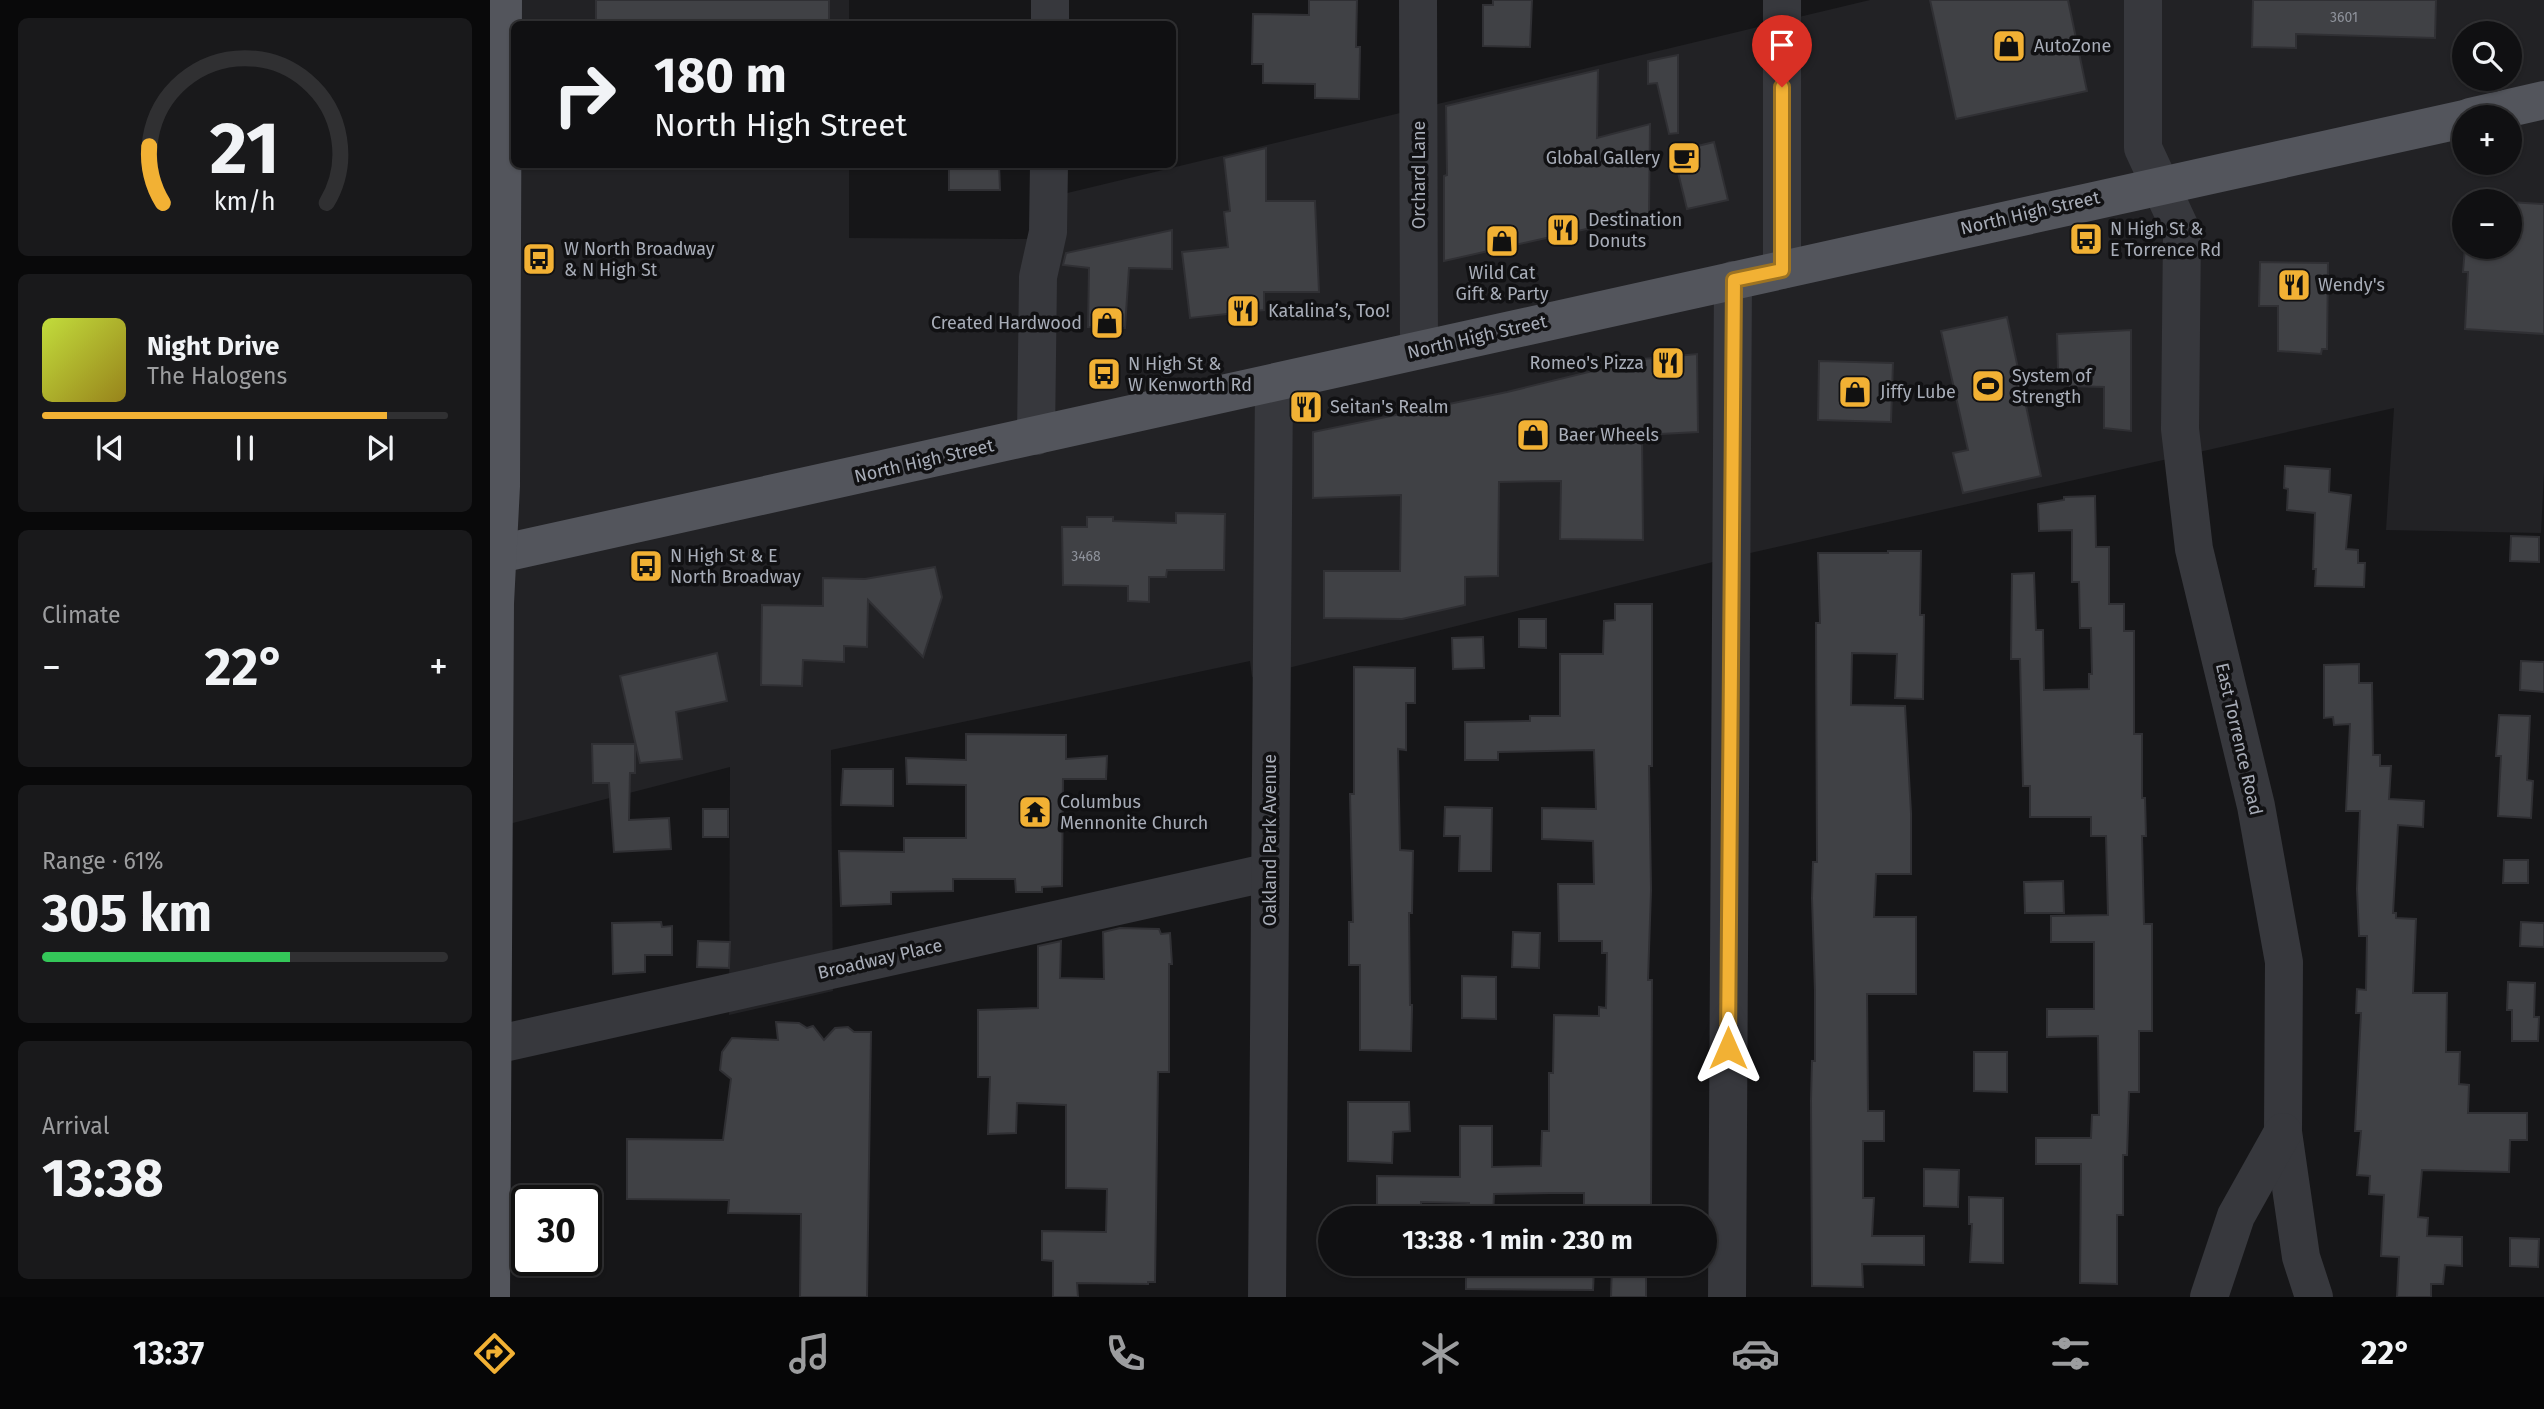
<!DOCTYPE html>
<meta charset="utf-8">
<style>
:root{--surface:#101012;--page:#19191b;--text:#f1f3f6;--muted:#9c9d9f;--line:#303032;--accent:#f2b134}
body{margin:0;font-family:"Fira Sans",sans-serif;background:var(--page);color:var(--text);height:100vh;display:flex;flex-direction:column;font-size:26px;white-space:nowrap}
*{box-sizing:border-box;margin:0}
p{font-size:23px;color:var(--muted)}
.icon{flex:none;width:38px;height:38px;fill:none;stroke:currentColor;stroke-width:2;stroke-linecap:round;stroke-linejoin:round}
.map{position:relative;flex:1;overflow:hidden}
.drawer{display:flex;flex-direction:column;gap:18px;padding:18px;background:#09090a;width:490px}
.drawer>*{flex:none}
.hud{position:absolute;left:21px;top:21px;width:665px;height:147px;border-radius:10px;box-shadow:0 2px 5px #0004,0 0 0 2px var(--line);background:#101012;color:var(--text);overflow:hidden}
.buttons{position:absolute;left:1962px;top:21px;display:grid;gap:14px}
.buttons a{display:grid;place-items:center;width:70px;height:70px;border-radius:50%;background:var(--surface);box-shadow:0 2px 5px #0004,0 0 0 2px var(--line);font-size:35px}
.speed{position:absolute;left:21px;top:1185px;display:flex;gap:14px;font-size:35px;font-weight:700;text-align:center}
.speed>*{display:grid;place-content:center;width:91px;height:91px;border-radius:50%;background:var(--surface);box-shadow:0 2px 5px #0004,0 0 0 2px var(--line);line-height:1}
.speed .limit{border:4px solid #111;border-radius:10px;background:#fff;color:#111}
.pin{position:absolute;display:grid;place-items:center;width:60px;height:60px;color:#fff;margin:-72px -30px;border-radius:50% 50% 50% 0;rotate:-45deg;box-shadow:0 0 7px #0007}
.pin .icon{rotate:45deg}
.me{position:absolute;width:77px;margin:-38px;rotate:0deg;stroke-linejoin:round;filter:drop-shadow(0 0 5px #0008)}
.turn{display:flex;align-items:center;gap:24px;height:147px;padding:0 28px;font-size:32px}
.turn .icon{width:91px;height:91px;stroke-width:2.5}
.turn b{display:block;font-size:49px;line-height:60px}
.big{font-size:52px;font-weight:700;line-height:1.1}
.drawer .tile{flex:1;display:flex;flex-direction:column;justify-content:center;gap:10px;min-width:0;padding:0 24px;border-radius:10px;background:var(--page)}
.drawer .dial{align-items:center;gap:0}
.dial svg{height:182px;overflow:visible;fill:none;stroke:var(--line);stroke-width:7;stroke-linecap:round;text-anchor:middle}
.dial text{fill:var(--text);stroke:none}
.song{display:flex;align-items:center;gap:21px}
.cover{width:84px;height:84px;border-radius:10px;background:linear-gradient(135deg,hsl(70 70% 55%),hsl(50 70% 35%))}
.played{height:7px;border-radius:4px;background:linear-gradient(90deg,var(--accent) 85%,var(--line) 85%)}
.keys{display:flex;justify-content:space-around;direction:ltr}
.heat{display:flex;justify-content:space-between;align-items:center;font-size:38px;direction:ltr}
.charge{height:10px;border-radius:5px;background:linear-gradient(90deg,#34c759 61%,var(--line) 0)}
.trip{position:absolute;left:828px;top:1206px;width:399px;height:70px;border-radius:35px;background:var(--surface);box-shadow:0 2px 5px #0004,0 0 0 2px var(--line);font-weight:700;line-height:70px;text-align:center}
.dock{display:flex;height:112px;justify-content:space-around;align-items:center;background:#060607;color:var(--muted)}
.dock .icon{width:49px;height:49px}
.dock .selected{color:var(--accent)}
.dock b{font-size:32px;color:var(--text)}
main{display:flex;flex:1;min-height:0}
.map>svg:first-child{display:block}
.built{fill:#222225;fill-rule:evenodd}
.building{fill:#404145;stroke:#303034;stroke-width:2}
.lines{fill:none;stroke-linecap:round;stroke-linejoin:round}
.minor{stroke:#37383d;stroke-width:38}
.major{stroke:#53555c;stroke-width:38}
.route-casing{stroke:#9d7322;stroke-width:18}
.route{stroke:#f2b134;stroke-width:12}
.labels{text-anchor:middle;stroke-width:7;stroke-linejoin:round;paint-order:stroke}
.number-label{font-size:14px;fill:#8e929b}
.poi-label{font-size:18px;fill:#a8adb8;stroke:#111113;text-anchor:start}
.street-label{font-size:18px;fill:#a8adb8;stroke:#111113}
</style>
<main>
<section class="drawer">
<div class="tile dial"><svg viewBox="0 0 100 80">
<path d="M14 69A42 42 0 1 1 86 69"/>
<path d="M14 69A42 42 0 0 1 8 44" stroke="#f2b134"/>
<text x="50" y="56" font-size="32" font-weight="700">21</text>
<text x="50" y="72" font-size="11">km/h</text>
</svg></div>
<div class="tile">
<div class="song"><i class="cover"></i><div><b>Night Drive</b><p>The Halogens</p></div></div>
<div class="played"></div>
<div class="keys"><svg class="icon" aria-label="previous" viewBox="0 0 24 24"><path d="M18 5L8 12l10 7zM5 5v14"/></svg><svg class="icon" aria-label="pause" viewBox="0 0 24 24"><path d="M8 5v14M16 5v14"/></svg><svg class="icon" aria-label="next" viewBox="0 0 24 24"><path d="M6 5l10 7-10 7zM19 5v14"/></svg></div>
</div>
<div class="tile"><p>Climate</p>
<div class="heat"><a>−</a><b class="big">22°</b><a>+</a></div>
</div>
<div class="tile"><p>Range · 61%</p><b class="big">305 km</b><div class="charge"></div></div>
<div class="tile"><p>Arrival</p><b class="big">13:38</b></div>
</section>
<div class="map">
<svg width="2054" height="1297" viewBox="0 0 2054 1297">
<rect width="100%" height="100%" fill="#161618"/>
<!-- built -->
<path class="built" d="M15,0H359V24H24V164L359,165V238L539,239L569,195L1380,0H2054V473L2051,533L1896,530L1904,408L1247,556L762,677L760,661L341,750L343,991L239,1015L240,767L0,829ZM1974,33H2020V79H1974ZM1974,117H2020V163H1974ZM1974,201H2020V247H1974Z"/>
<!-- building -->
<g class="building">
<rect x="106" y="0" width="233" height="24"/>
<polygon points="819,0 867,0 866,47 870,47 869,99 825,98 825,84 773,83 773,64 762,64 763,14 819,15"/>
<polygon points="1003,0 1042,0 1040,47 993,46 993,5 1003,5"/>
<polygon points="1440,0 1578,0 1597,91 1466,119"/>
<polygon points="1763,0 1946,0 1945,38 1806,34 1806,48 1762,47"/>
<polygon points="1188,55 1188,133 1179,134 1167,83 1158,84 1158,61"/>
<polygon points="1108,70 1107,138 1160,124 1159,215 954,261 954,176 957,175 956,106"/>
<polygon points="1224,142 1238,200 1197,209 1183,152"/>
<polygon points="776,148 776,201 825,201 829,292 774,292 774,310 700,318 692,252 738,247 734,212 740,211 734,158"/>
<polygon points="459,164 509,164 510,190 459,190"/>
<polygon points="2020,202 2054,204 2054,334 1975,329 1978,272 1973,272 1975,247 2020,247"/>
<polygon points="682,230 682,269 639,268 635,328 598,327 599,268 573,265 576,253"/>
<polygon points="1770,262 1838,263 1837,349 1832,349 1831,354 1788,351 1788,306 1769,306"/>
<polygon points="1517,317 1551,476 1473,493 1463,453 1478,450 1451,331"/>
<polygon points="1641,330 1641,431 1614,428 1614,387 1580,386 1578,369 1568,369 1567,334"/>
<polygon points="1207,354 1208,432 1152,435 1153,540 1070,539 1071,481 1009,482 1008,576 975,577 975,605 912,619 834,618 834,571 910,571 911,495 823,498 823,432 1017,392 1152,359"/>
<polygon points="1329,361 1403,363 1401,422 1328,420"/>
<polygon points="1795,466 1840,469 1839,492 1861,495 1856,549 1868,550 1868,563 1875,563 1874,587 1825,586 1826,569 1823,569 1825,513 1797,510 1798,489 1794,488"/>
<polygon points="1605,496 1606,547 1619,547 1619,604 1634,604 1634,631 1644,631 1644,734 1652,734 1652,798 1655,798 1656,836 1652,836 1654,924 1662,924 1662,1031 1649,1031 1649,1092 1639,1092 1637,1155 1633,1155 1633,1215 1627,1215 1627,1284 1590,1283 1591,1164 1546,1164 1546,1138 1601,1138 1602,1115 1609,1115 1608,1036 1557,1037 1557,1009 1604,1009 1604,942 1561,942 1561,916 1618,915 1616,836 1601,836 1601,817 1540,817 1540,786 1533,786 1530,659 1521,659 1522,574 1544,573 1546,630 1553,630 1554,690 1599,689 1599,674 1602,674 1601,628 1590,628 1589,582 1582,582 1582,530 1549,531 1548,504 1574,500 1574,497"/>
<polygon points="686,513 735,514 734,570 677,570 676,577 659,577 659,602 638,601 638,586 573,585 572,527 597,527 597,517 623,517 623,521 686,523"/>
<polygon points="2021,536 2049,537 2049,562 2020,561"/>
<polygon points="1398,551 1431,551 1430,615 1434,615 1433,699 1405,698 1407,654 1362,653 1361,705 1415,706 1421,813 1421,874 1386,874 1384,917 1426,917 1426,994 1377,994 1378,1111 1394,1111 1394,1141 1373,1141 1373,1198 1384,1198 1382,1236 1434,1236 1434,1265 1372,1264 1373,1287 1322,1286 1321,1101 1322,1061 1325,1061 1325,991 1322,898 1323,862 1327,862 1326,623 1330,623 1328,553 1398,553"/>
<polygon points="445,567 452,597 433,657 378,600 377,647 354,646 354,662 313,660 312,686 271,685 272,605 333,606 333,578 375,579"/>
<polygon points="1125,604 1162,604 1162,766 1159,766 1161,890 1158,980 1162,980 1161,1210 1117,1210 1117,1215 1094,1214 1094,1193 1061,1193 1004,1194 1003,1218 979,1218 979,1203 931,1202 931,1214 887,1214 887,1176 970,1177 970,1126 1002,1126 1002,1167 1051,1166 1052,1131 1059,1131 1059,1073 1063,1073 1064,1015 1109,1016 1109,1007 1116,1008 1117,953 1112,953 1112,941 1069,941 1068,884 1104,884 1103,841 1052,839 1052,808 1106,809 1104,750 1008,752 1008,760 975,760 975,722 1040,721 1040,716 1070,716 1070,654 1113,654 1114,621 1125,620"/>
<polygon points="1029,619 1056,619 1056,648 1029,647"/>
<polygon points="993,637 994,668 963,669 962,638"/>
<polygon points="227,653 237,701 186,712 192,759 150,763 130,676"/>
<polygon points="2031,661 2054,662 2054,692 2030,690"/>
<polygon points="1869,664 1869,683 1882,683 1883,755 1890,755 1890,766 1901,766 1899,799 1934,801 1933,827 1908,825 1903,913 1906,913 1906,918 1926,919 1923,993 1957,993 1956,1052 1970,1052 1969,1084 1979,1085 1978,1113 2037,1113 2037,1140 2020,1140 2019,1172 1932,1170 1928,1217 1938,1218 1937,1236 1972,1237 1972,1266 1955,1265 1953,1284 1941,1284 1941,1297 1907,1297 1909,1257 1891,1256 1894,1195 1879,1194 1880,1176 1867,1175 1871,1131 1865,1131 1871,1013 1866,1013 1867,989 1876,990 1877,936 1869,936 1867,889 1870,811 1856,811 1860,724 1844,725 1843,717 1834,718 1834,665"/>
<polygon points="864,667 925,668 925,703 916,703 916,750 908,749 910,850 923,851 922,913 919,913 920,1005 922,1005 922,1010 921,1051 870,1050 870,965 859,965 859,922 863,922 860,794 864,794"/>
<polygon points="2009,715 2040,716 2037,780 2043,781 2041,818 2008,816 2011,756 2006,756"/>
<polygon points="476,734 576,735 576,759 617,756 616,779 573,779 572,886 552,887 552,892 526,892 525,879 463,879 463,891 401,892 401,904 351,906 349,851 414,852 414,838 476,838 476,785 417,784 416,758 476,760"/>
<polygon points="102,744 145,744 145,773 140,773 139,820 179,818 181,849 124,852 119,783 103,783"/>
<polygon points="353,769 403,769 403,806 351,805"/>
<polygon points="955,807 1002,808 1001,871 969,871 970,836 954,836"/>
<rect x="213" y="809" width="25" height="28"/>
<polygon points="2014,860 2038,860 2038,883 2013,883"/>
<polygon points="1573,881 1574,913 1535,913 1534,882"/>
<polygon points="171,922 172,927 182,926 182,955 155,955 155,972 123,974 122,923"/>
<polygon points="2031,922 2054,923 2054,947 2030,946"/>
<polygon points="630,928 669,929 671,934 680,933 682,964 679,964 679,1072 668,1072 665,1282 658,1282 658,1284 587,1283 588,1297 563,1297 563,1261 552,1260 552,1231 616,1232 617,1189 576,1188 576,1105 527,1103 526,1133 498,1134 500,1077 488,1077 488,1010 548,1008 548,946 571,941 570,978 614,979 613,932"/>
<polygon points="1023,932 1050,933 1049,968 1022,967"/>
<polygon points="208,941 240,942 239,968 207,967"/>
<polygon points="972,976 1006,977 1006,1019 972,1018"/>
<polygon points="2018,982 2045,983 2044,1017 2049,1017 2048,1041 2022,1041 2022,1010 2017,1010"/>
<polygon points="286,1022 309,1023 317,1028 323,1026 334,1040 345,1028 358,1027 364,1032 381,1032 377,1297 310,1297 311,1214 238,1213 239,1200 137,1199 137,1139 233,1140 241,1079 230,1070 232,1052 242,1038 288,1040"/>
<polygon points="1484,1052 1517,1052 1517,1092 1484,1091"/>
<polygon points="858,1102 919,1102 920,1131 903,1132 902,1163 858,1161"/>
<polygon points="1434,1169 1469,1170 1468,1207 1434,1206"/>
<polygon points="1479,1197 1513,1198 1513,1263 1480,1262 1482,1224 1479,1224"/>
<polygon points="2020,1238 2049,1239 2048,1267 2020,1266"/>
<polygon points="1041,1264 1073,1264 1073,1269 1104,1269 1103,1290 976,1289 976,1267 1041,1268"/>
<polygon points="1122,1264 1156,1264 1156,1297 1121,1297"/>
</g>
<g class="lines">
<!-- minor -->
<g class="minor">
<polyline points="928,0 929,350"/>
<polyline points="1292,0 1292,270"/>
<polyline points="1653,0 1653,148 1692,232 1690,429 1704,549 1766,806 1794,962 1793,1132 1811,1257 1824,1297"/>
<polyline points="560,24 560,0"/>
<polyline points="546,436 548,277 558,232 559,164"/>
<polyline points="0,1046 780,872"/>
<polyline points="777,1297 784,384"/>
<polyline points="1237,1297 1243,280"/>
<polyline points="1719,1297 1746,1216 1793,1132"/>
</g>
<!-- major -->
<g class="major">
<polyline points="1980,117 2054,100"/>
<polyline points="0,556 1974,119"/>
<polyline points="1,1297 5,603 11,486 13,0"/>
</g>
</g>
<g class="lines">
<defs>
<polyline id="route" points="1238,1048 1244,280 1292,270 1292,87"/>
</defs>
<!-- route casing -->
<use href="#route" class="route-casing"/>
<!-- route -->
<use href="#route" class="route"/>
</g>
<!-- icons -->
<defs>
<symbol id="shop-square" viewBox="-11 -11 22 22"><rect x="-9" y="-9" width="18" height="18" rx="4" fill="#f2b134" stroke="#111113"/><path d="M-5-2.5h2.3a2.7 3.5 0 0 1 5.4 0H5L5.5 6h-11ZM-1.5-2.5h3a1.5 2.3 0 0 0-3 0Z" fill="#111"/></symbol>
<symbol id="cafe-square" viewBox="-11 -11 22 22"><rect x="-9" y="-9" width="18" height="18" rx="4" fill="#f2b134" stroke="#111113"/><path d="M-5.5-4.5H6V0H3Q3 3.5 0 3.5H-2.5Q-5.5 3.5-5.5 0ZM3-3.2v2h1.7v-2ZM-6 4.5H4V6H-6Z" fill="#111"/></symbol>
<symbol id="restaurant-square" viewBox="-11 -11 22 22"><rect x="-9" y="-9" width="18" height="18" rx="4" fill="#f2b134" stroke="#111113"/><path d="M-5-6h1v4h1v-4h1v4h1v-4h1v5L-1.5 .5V6h-2V.5L-5-1ZM5-6V6H3V1.5H1.5Q1.5-4 5-6Z" fill="#111"/></symbol>
<symbol id="bus-square" viewBox="-11 -11 22 22"><rect x="-9" y="-9" width="18" height="18" rx="4" fill="#f2b134" stroke="#111113"/><path d="M-5-6H5V4H4V6H2V4H-2V6H-4V4H-5ZM-3.5-4V0h7V-4ZM-3.5 1.2v1.5H-2V1.2ZM2 1.2v1.5H3.5V1.2Z" fill="#111"/></symbol>
<symbol id="stadium-square" viewBox="-11 -11 22 22"><rect x="-9" y="-9" width="18" height="18" rx="4" fill="#f2b134" stroke="#111113"/><path d="M0-5a6.5 5 0 1 0 0 10a6.5 5 0 1 0 0-10ZM-3.5-1.8h7v3.6h-7Z" fill="#111"/></symbol>
<symbol id="temple-square" viewBox="-11 -11 22 22"><rect x="-9" y="-9" width="18" height="18" rx="4" fill="#f2b134" stroke="#111113"/><path d="M0-6L5-2H3V0L6.5 2.5H4V6H1.5V3h-3V6H-4V2.5H-6.5L-3 0V-2H-5Z" fill="#111"/></symbol>
</defs>
<g fill-rule="evenodd">
<use href="#shop-square" x="1500" y="27" width="38" height="38"/>
<use href="#cafe-square" x="1175" y="139" width="38" height="38"/>
<use href="#restaurant-square" x="1054" y="211" width="38" height="38"/>
<use href="#bus-square" x="1577" y="220" width="38" height="38"/>
<use href="#shop-square" x="993" y="222" width="38" height="38"/>
<use href="#bus-square" x="30" y="240" width="38" height="38"/>
<use href="#restaurant-square" x="1785" y="266" width="38" height="38"/>
<use href="#restaurant-square" x="734" y="292" width="38" height="38"/>
<use href="#shop-square" x="598" y="304" width="38" height="38"/>
<use href="#restaurant-square" x="1159" y="344" width="38" height="38"/>
<use href="#bus-square" x="595" y="355" width="38" height="38"/>
<use href="#stadium-square" x="1479" y="367" width="38" height="38"/>
<use href="#shop-square" x="1346" y="373" width="38" height="38"/>
<use href="#restaurant-square" x="797" y="388" width="38" height="38"/>
<use href="#shop-square" x="1024" y="416" width="38" height="38"/>
<use href="#bus-square" x="137" y="547" width="38" height="38"/>
<use href="#temple-square" x="526" y="793" width="38" height="38"/>
</g>
<g class="labels">
<!-- number labels -->
<g class="number-label">
<text x="1854" y="22">3601</text>
<text x="596" y="561">3468</text>
</g>
<!-- poi labels -->
<g class="poi-label">
<text x="1544" y="52">AutoZone</text>
<text x="1170" y="164" text-anchor="end">Global Gallery</text>
<text x="1098" y="226">Destination<tspan x="1098" dy="21">Donuts</tspan></text>
<text x="1620" y="235">N High St &amp;<tspan x="1620" dy="21">E Torrence Rd</tspan></text>
<text x="74" y="255">W North Broadway<tspan x="74" dy="21">&amp; N High St</tspan></text>
<text x="1012" y="279" text-anchor="middle">Wild Cat<tspan x="1012" dy="21">Gift &amp; Party</tspan></text>
<text x="1828" y="291">Wendy's</text>
<text x="778" y="317">Katalina’s, Too!</text>
<text x="592" y="329" text-anchor="end">Created Hardwood</text>
<text x="1154" y="369" text-anchor="end">Romeo's Pizza</text>
<text x="638" y="370">N High St &amp;<tspan x="638" dy="21">W Kenworth Rd</tspan></text>
<text x="1522" y="382">System of<tspan x="1522" dy="21">Strength</tspan></text>
<text x="1390" y="398">Jiffy Lube</text>
<text x="840" y="413">Seitan's Realm</text>
<text x="1068" y="441">Baer Wheels</text>
<text x="180" y="562">N High St &amp; E<tspan x="180" dy="21">North Broadway</tspan></text>
<text x="570" y="808">Columbus<tspan x="570" dy="21">Mennonite Church</tspan></text>
</g>
<!-- street labels -->
<g class="street-label">
<text transform="translate(929 175) rotate(-90)" y="6">Orchard Lane</text>
<text transform="translate(1540 213) rotate(-13)" y="6">North High Street</text>
<text transform="translate(987 337) rotate(-13)" y="6">North High Street</text>
<text transform="translate(434 461) rotate(-13)" y="6">North High Street</text>
<text transform="translate(1749 739) rotate(77)" y="6">East Torrence Road</text>
<text transform="translate(780 840) rotate(-90)" y="6">Oakland Park Avenue</text>
<text transform="translate(390 959) rotate(-13)" y="6">Broadway Place</text>
</g>
</g>
</svg>
<div class="buttons">
<a><svg class="icon" aria-label="search" viewBox="0 0 24 24"><circle cx="10" cy="10" r="6"/><path d="M15 15l6 6"/></svg></a>
<a>+</a>
<a>−</a>
</div>
<div class="speed"><div class="limit">30</div></div>
<div class="pin" style="left:1292px;top:87px;background:#d93025"><svg class="icon" aria-label="arrive" viewBox="0 0 24 24"><path d="M6 21V4h12l-3 4 3 4H6"/></svg></div>
<svg class="me" style="left:1238px;top:1048px" viewBox="-20 -20 40 40"><path d="M0-17L14 15 0 8-14 15z" fill="#f2b134" stroke="#fff" stroke-width="4"/></svg>
<div class="trip">13:38 · 1 min · 230 m</div>
<div class="hud">
<div class="turn"><svg class="icon" aria-label="right" viewBox="0 0 24 24"><path d="M7 20v-9h11M14 6l5 5-5 5"/></svg><div><b>180 m</b>North High Street</div></div>
</div>
</div>
</main>
<nav class="dock">
<b>13:37</b>
<svg class="icon selected" aria-label="directions" viewBox="0 0 24 24"><path d="M12 3l9 9-9 9-9-9zM9 14v-3h6M13 9l2 2-2 2"/></svg>
<svg class="icon" aria-label="music" viewBox="0 0 24 24"><path d="M9 18V5l10-2v13"/><circle cx="6" cy="18" r="3"/><circle cx="16" cy="16" r="3"/></svg>
<svg class="icon" aria-label="phone" viewBox="0 0 24 24"><path d="M5 4h4l2 5-3 2q2 4 5 5l2-3 5 2v4C11 20 4 13 5 4z"/></svg>
<svg class="icon" aria-label="climate" viewBox="0 0 24 24"><path d="M12 3v18M4 7l16 10M4 17L20 7"/></svg>
<svg class="icon" aria-label="car" viewBox="0 0 24 24"><path d="M5 17H2v-5l4-1 3-4h7l3 4 3 1v5h-3M9 17h6M6 11h13"/><circle cx="7" cy="17" r="2"/><circle cx="17" cy="17" r="2"/></svg>
<svg class="icon" aria-label="filters" viewBox="0 0 24 24"><path d="M4 7h16M4 17h16"/><circle cx="9" cy="7" r="2"/><circle cx="15" cy="17" r="2"/></svg>
<b>22°</b>
</nav>
